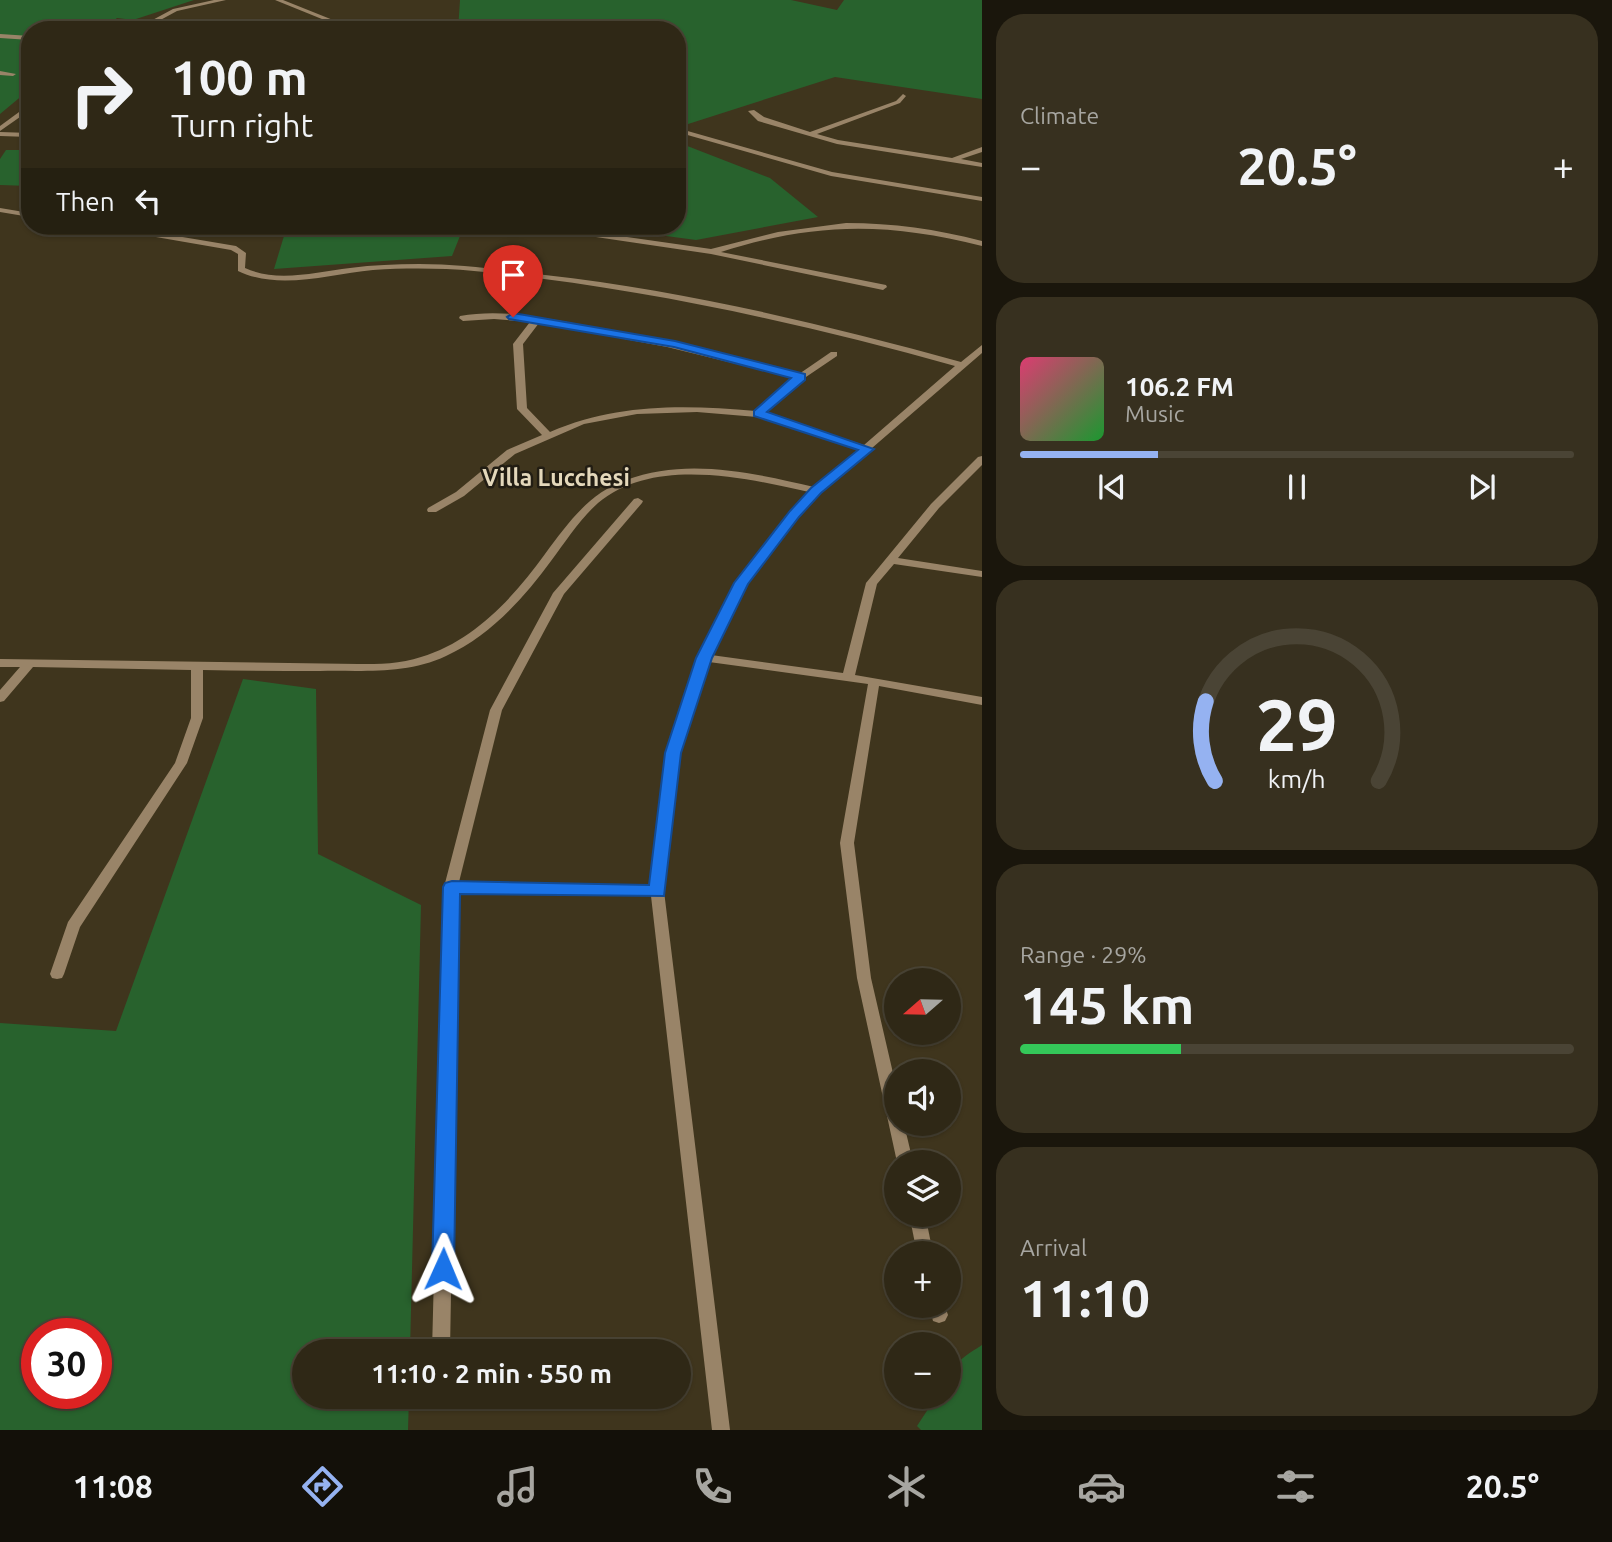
<!DOCTYPE html>
<meta charset="utf-8">
<style>
:root{--surface:#2f2816;--page:#37301f;--text:#f1f3f6;--muted:#a7a6a1;--line:#4a4435;--accent:#95b2f1}
body{margin:0;font-family:Ubuntu,sans-serif;background:var(--page);color:var(--text);height:100vh;display:flex;flex-direction:column;font-size:26px;white-space:nowrap}
*{box-sizing:border-box;margin:0}
p{font-size:23px;color:var(--muted)}
.icon{flex:none;width:38px;height:38px;fill:none;stroke:currentColor;stroke-width:2;stroke-linecap:round;stroke-linejoin:round}
.map{position:relative;flex:1;overflow:hidden}
.sheet{display:flex;flex-direction:column;gap:14px;padding:14px;background:#1a160c;width:630px}
.sheet>*{flex:none}
.hud{position:absolute;left:21px;top:21px;width:665px;height:214px;border-radius:28px;box-shadow:0 2px 5px #0004,0 0 0 2px var(--line);background:#2f2816;color:var(--text);overflow:hidden}
.needle{width:46px;rotate:250deg}
.fabs{position:absolute;left:884px;top:968px;display:grid;gap:14px}
.fabs a{display:grid;place-items:center;width:77px;height:77px;border-radius:50%;background:var(--surface);box-shadow:0 2px 5px #0004,0 0 0 2px var(--line);font-size:35px}
.speed{position:absolute;left:21px;top:1318px;display:flex;gap:14px;font-size:35px;font-weight:700;text-align:center}
.speed>*{display:grid;place-content:center;width:91px;height:91px;border-radius:50%;background:var(--surface);box-shadow:0 2px 5px #0004,0 0 0 2px var(--line);line-height:1}
.speed .limit{border:10px solid #d22;background:#fff;color:#111}
.pin{position:absolute;display:grid;place-items:center;width:60px;height:60px;color:#fff;margin:-72px -30px;border-radius:50% 50% 50% 0;rotate:-45deg;box-shadow:0 0 7px #0007}
.pin .icon{rotate:45deg}
.me{position:absolute;width:77px;margin:-38px;rotate:1deg;stroke-linejoin:round;filter:drop-shadow(0 0 5px #0008)}
.turn{display:flex;align-items:center;gap:24px;height:147px;padding:0 35px;font-size:32px}
.turn .icon{width:91px;height:91px;stroke-width:2.5}
.turn b{display:block;font-size:49px;line-height:60px}
.then{display:flex;align-items:center;height:66px;padding:0 35px;background:#0003;gap:14px;font-size:26px}
.big{font-size:52px;font-weight:700;line-height:1.1}
.sheet .card{flex:1;display:flex;flex-direction:column;justify-content:center;gap:10px;min-width:0;padding:0 24px;border-radius:28px;background:var(--page)}
.sheet .dial{align-items:center;gap:0}
.dial svg{height:182px;overflow:visible;fill:none;stroke:var(--line);stroke-width:7;stroke-linecap:round;text-anchor:middle}
.dial text{fill:var(--text);stroke:none}
.song{display:flex;align-items:center;gap:21px}
.cover{width:84px;height:84px;border-radius:10px;background:linear-gradient(135deg,hsl(340 70% 55%),hsl(130 70% 35%))}
.played{height:7px;border-radius:4px;background:linear-gradient(90deg,var(--accent) 25%,var(--line) 25%)}
.keys{display:flex;justify-content:space-around;direction:ltr}
.heat{display:flex;justify-content:space-between;align-items:center;font-size:38px;direction:ltr}
.charge{height:10px;border-radius:5px;background:linear-gradient(90deg,#34c759 29%,var(--line) 0)}
.trip{position:absolute;left:292px;top:1339px;width:399px;height:70px;border-radius:35px;background:var(--surface);box-shadow:0 2px 5px #0004,0 0 0 2px var(--line);font-weight:700;line-height:70px;text-align:center}
.tabs{display:flex;height:112px;justify-content:space-around;align-items:center;background:#131009;color:var(--muted)}
.tabs .icon{width:49px;height:49px}
.tabs .active{color:var(--accent)}
.tabs b{font-size:32px;color:var(--text)}
main{display:flex;flex:1;min-height:0}
.map>svg:first-child{display:block}
.green{fill:#28622d;fill-rule:evenodd}
.lines{fill:none;stroke-linecap:round;stroke-linejoin:round}
.minor{fill:#998468;fill-rule:evenodd}
.route{fill:#1a73e8;stroke:#114b97;stroke-width:2}
.labels{text-anchor:middle;stroke-width:5;stroke-linejoin:round;paint-order:stroke}
.neighbourhood-label{font-size:23px;font-weight:bold;fill:#e4d8bb;stroke:#221d13}
</style>
<main>
<div class="map">
<svg width="982" height="1430" viewBox="0 0 982 1430">
<rect width="100%" height="100%" fill="#3f351d"/>
<!-- green -->
<g class="green">
<polygon points="0,0 194,0 133,20 117,18 102,30 30,30 30,89 0,114"/>
<polygon points="460,0 791,0 837,10 844,0 982,0 982,99 835,77 685,125 677,122 677,30 458,30"/>
<polygon points="677,142 770,178 818,217 696,240 591,226 677,226"/>
<polygon points="6,150 30,150 30,186 0,185 0,159"/>
<polygon points="287,226 464,226 452,256 274,269"/>
<path d="M243,679L316,689L318,854L421,905L410,1351H304V1396L409,1397L408,1430H0V1023L116,1031ZM37,1334H96V1393H37Z"/>
<path d="M982,1345V1430H921L917,1426L936,1397L948,1396C948,1366 957,1361 982,1345Z"/>
</g>
<g class="lines">
<!-- minor -->
<g class="minor">
<polygon points="214,0 226,0 177,11 142,30 134,30 173,9"/>
<polygon points="275,0 283,0 358,30 349,30"/>
<polygon points="0,34 30,36 30,40 0,38"/>
<polygon points="0,71 16,74 13,76 0,75"/>
<polygon points="903,94 906,96 900,103 817,134 838,140 952,158 982,147 982,152 961,159 982,163 982,167 837,144 758,121 748,111 754,110 764,117 810,132 896,101"/>
<polygon points="30,104 30,110 0,131 0,126"/>
<polygon points="677,128 832,172 982,197 982,201 831,176 677,132"/>
<polygon points="0,132 30,133 30,137 0,136"/>
<polygon points="0,208 30,213 30,217 0,212"/>
<path d="M846,223C893,223 936,229 982,241V246C887,222 815,222 721,252L886,285L887,287L883,290L711,254L535,228L531,226H550L711,249L778,232Z"/>
<path d="M100,226H117L236,246L246,253L245,268C277,283 316,272 350,268C373,265 395,264 419,264C461,264 503,270 545,275C686,291 824,324 961,362L982,345V353L872,448V451L867,452L820,493L799,516L747,584L711,655L843,673L866,583L931,504L978,457L982,456V465L939,508L898,558L982,571V577L894,564L877,584L855,675L982,697V705L879,686L854,843L871,978L896,1086V1124H904L913,1162H897L857,978L840,843L868,684L709,662L679,753L664,891L730,1430H712L651,896L458,892L450,1351H432L444,887L490,710L553,593L634,499L638,498L643,501L642,503L564,594L502,710L459,882L651,886L667,753L698,658L736,583L791,512L809,492C746,478 654,456 598,503C580,519 566,541 551,561C523,599 490,636 446,656C406,675 362,670 320,671C281,671 242,671 203,670V718L187,763L80,927L64,974L62,978L57,979L52,978L50,974L68,922L175,763L191,718V670L33,667L4,701L0,702V690L20,667H0V659L358,664C379,664 401,664 421,657C474,641 514,597 545,554C568,523 589,493 626,480C687,457 753,473 814,487L859,449L757,417L697,412L637,414L584,424L515,454L464,496L436,512H428L427,510L428,508L456,492L507,450L542,435L517,409L513,344L530,322L494,319L463,321L459,318L460,316C504,308 550,319 594,327C663,340 731,356 799,374L831,352H837V356L803,379L765,413L864,445L955,366C797,322 638,287 474,271C441,268 406,268 373,270C329,274 280,291 238,271V254L231,250L104,228ZM539,323L667,347L793,378L756,411C684,405 618,403 550,432L527,408L523,344Z"/>
<polygon points="909,1214 925,1214 933,1253 917,1253"/>
<polygon points="929,1306 945,1306 948,1315 945,1321 939,1323 933,1321"/>
<polygon points="431,1396 449,1396 446,1404 440,1406 434,1404"/>
</g>
</g>
<!-- route -->
<polygon class="route" points="513,313 675,341 805,374 805,380 767,412 874,449 821,493 799,517 748,584 712,658 681,753 664,896 460,894 454,1269 451,1276 443,1279 435,1276 432,1269 443,887 445,883 452,881 649,885 665,753 696,658 734,583 790,511 811,488 858,450 754,416 754,411 791,378 674,347 509,319 507,317"/>
<g class="labels">
<!-- neighbourhood labels -->
<g class="neighbourhood-label">
<text x="556" y="486">Villa Lucchesi</text>
</g>
</g>
</svg>
<div class="fabs">
<a><svg class="needle" viewBox="-14 -14 28 28"><path d="M0-13l5 13h-10z" fill="#e53935"/><path d="M0 13l5-13h-10z" fill="#a7a6a1"/></svg></a>
<a><svg class="icon" aria-label="sound" viewBox="0 0 24 24"><path d="M4 9h4l5-4v14l-5-4H4zM17 9q2 3 0 6"/></svg></a>
<a><svg class="icon" aria-label="layers" viewBox="0 0 24 24"><path d="M12 4l9 5-9 5-9-5zM3 14l9 5 9-5"/></svg></a>
<a>+</a>
<a>−</a>
</div>
<div class="speed"><div class="limit">30</div></div>
<div class="pin" style="left:513px;top:317px;background:#d93025"><svg class="icon" aria-label="arrive" viewBox="0 0 24 24"><path d="M6 21V4h12l-3 4 3 4H6"/></svg></div>
<svg class="me" style="left:443px;top:1269px" viewBox="-20 -20 40 40"><path d="M0-17L14 15 0 8-14 15z" fill="#1a73e8" stroke="#fff" stroke-width="4"/></svg>
<div class="trip">11:10 · 2 min · 550 m</div>
<div class="hud">
<div class="turn"><svg class="icon" aria-label="right" viewBox="0 0 24 24"><path d="M7 20v-9h11M14 6l5 5-5 5"/></svg><div><b>100 m</b>Turn right</div></div>
<div class="then">Then<svg class="icon" aria-label="left" viewBox="0 0 24 24"><path d="M17 20v-9H6M10 6l-5 5 5 5"/></svg></div>
</div>
</div>
<section class="sheet">
<div class="card"><p>Climate</p>
<div class="heat"><a>−</a><b class="big">20.5°</b><a>+</a></div>
</div>
<div class="card">
<div class="song"><i class="cover"></i><div><b>106.2 FM</b><p>Music</p></div></div>
<div class="played"></div>
<div class="keys"><svg class="icon" aria-label="previous" viewBox="0 0 24 24"><path d="M18 5L8 12l10 7zM5 5v14"/></svg><svg class="icon" aria-label="pause" viewBox="0 0 24 24"><path d="M8 5v14M16 5v14"/></svg><svg class="icon" aria-label="next" viewBox="0 0 24 24"><path d="M6 5l10 7-10 7zM19 5v14"/></svg></div>
</div>
<div class="card dial"><svg viewBox="0 0 100 80">
<path d="M14 69A42 42 0 1 1 86 69"/>
<path d="M14 69A42 42 0 0 1 10 34" stroke="#95b2f1"/>
<text x="50" y="56" font-size="32" font-weight="700">29</text>
<text x="50" y="72" font-size="11">km/h</text>
</svg></div>
<div class="card"><p>Range · 29%</p><b class="big">145 km</b><div class="charge"></div></div>
<div class="card"><p>Arrival</p><b class="big">11:10</b></div>
</section>
</main>
<nav class="tabs">
<b>11:08</b>
<svg class="icon active" aria-label="directions" viewBox="0 0 24 24"><path d="M12 3l9 9-9 9-9-9zM9 14v-3h6M13 9l2 2-2 2"/></svg>
<svg class="icon" aria-label="music" viewBox="0 0 24 24"><path d="M9 18V5l10-2v13"/><circle cx="6" cy="18" r="3"/><circle cx="16" cy="16" r="3"/></svg>
<svg class="icon" aria-label="phone" viewBox="0 0 24 24"><path d="M5 4h4l2 5-3 2q2 4 5 5l2-3 5 2v4C11 20 4 13 5 4z"/></svg>
<svg class="icon" aria-label="climate" viewBox="0 0 24 24"><path d="M12 3v18M4 7l16 10M4 17L20 7"/></svg>
<svg class="icon" aria-label="car" viewBox="0 0 24 24"><path d="M5 17H2v-5l4-1 3-4h7l3 4 3 1v5h-3M9 17h6M6 11h13"/><circle cx="7" cy="17" r="2"/><circle cx="17" cy="17" r="2"/></svg>
<svg class="icon" aria-label="filters" viewBox="0 0 24 24"><path d="M4 7h16M4 17h16"/><circle cx="9" cy="7" r="2"/><circle cx="15" cy="17" r="2"/></svg>
<b>20.5°</b>
</nav>
